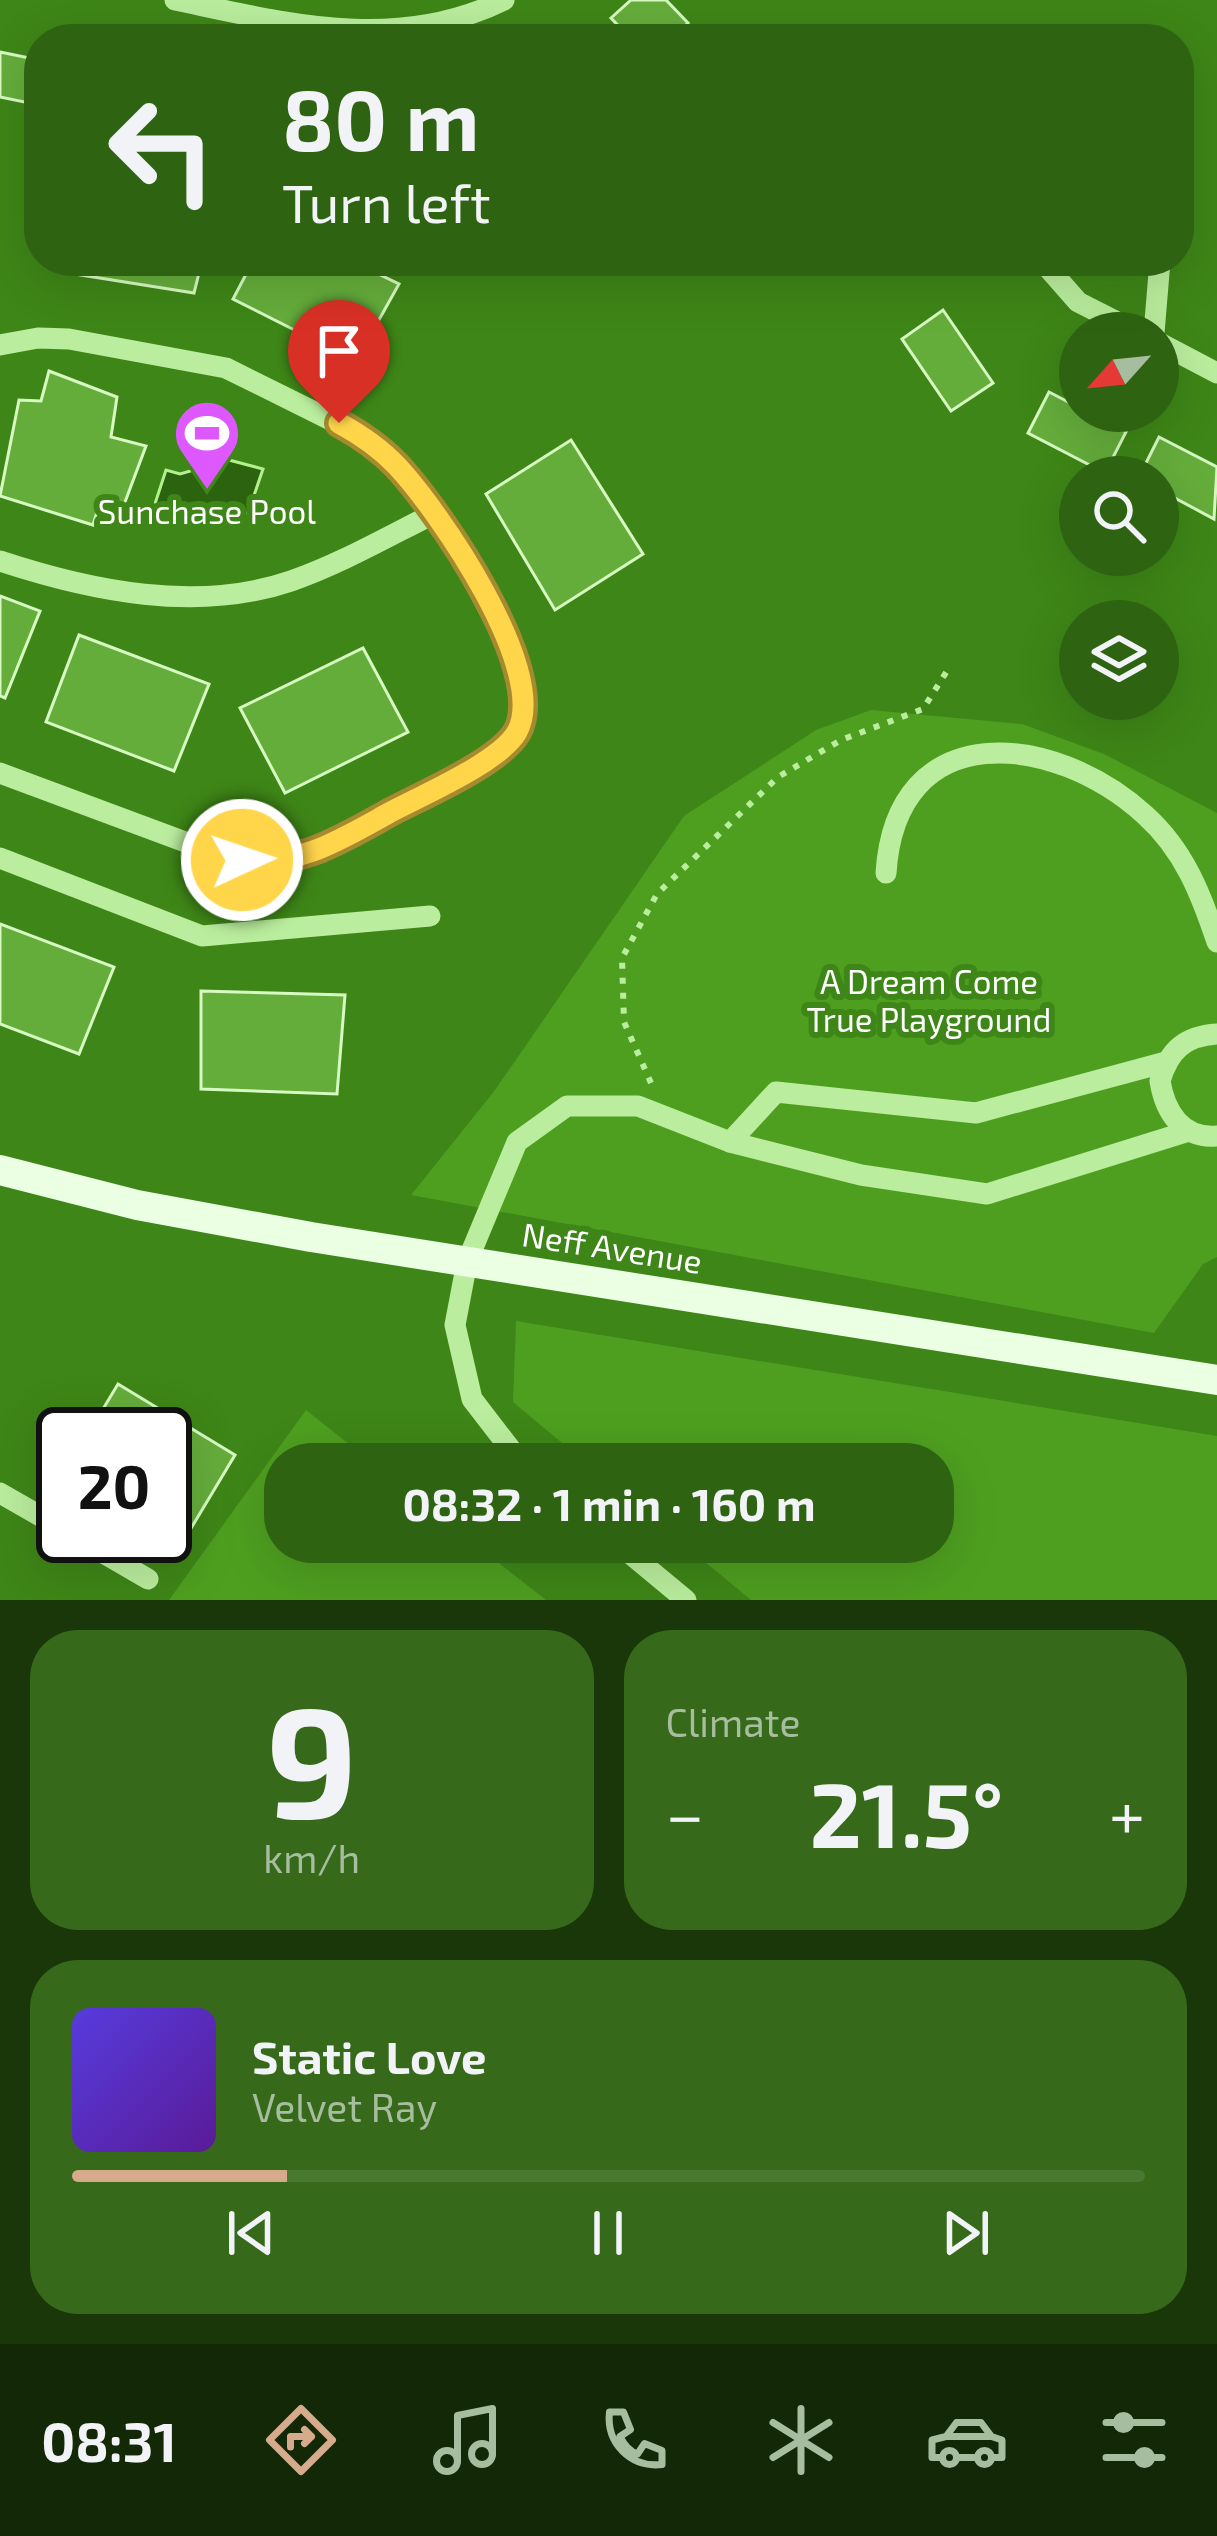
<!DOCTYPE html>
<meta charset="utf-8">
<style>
:root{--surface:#2e6411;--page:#366a1a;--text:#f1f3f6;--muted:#a7bd9f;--line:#497831;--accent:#d6ab8b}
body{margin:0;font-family:"Exo 2",sans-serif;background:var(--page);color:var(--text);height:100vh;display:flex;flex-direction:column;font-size:45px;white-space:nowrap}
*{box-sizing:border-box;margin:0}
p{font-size:39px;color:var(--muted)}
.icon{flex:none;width:66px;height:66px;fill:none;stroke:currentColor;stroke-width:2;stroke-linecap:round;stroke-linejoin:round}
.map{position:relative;height:1600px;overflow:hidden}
.side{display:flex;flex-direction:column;gap:30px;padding:30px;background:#193709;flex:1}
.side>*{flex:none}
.top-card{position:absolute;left:24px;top:24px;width:1170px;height:252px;border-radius:48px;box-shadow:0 12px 48px #0002;background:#2e6411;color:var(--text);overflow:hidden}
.needle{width:78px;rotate:243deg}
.tools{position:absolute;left:1059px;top:312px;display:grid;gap:24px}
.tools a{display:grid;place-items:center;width:120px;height:120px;border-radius:50%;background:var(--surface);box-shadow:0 12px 48px #0002;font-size:60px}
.speed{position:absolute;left:36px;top:1407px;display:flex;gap:24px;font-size:60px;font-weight:700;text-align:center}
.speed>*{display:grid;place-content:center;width:156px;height:156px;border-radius:50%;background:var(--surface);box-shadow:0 12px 48px #0002;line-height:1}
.speed .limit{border:6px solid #111;border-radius:18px;background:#fff;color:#111}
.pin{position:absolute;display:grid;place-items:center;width:102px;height:102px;color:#fff;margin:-123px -51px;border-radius:50% 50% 50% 0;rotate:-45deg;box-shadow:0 0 12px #0007}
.pin .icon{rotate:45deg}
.me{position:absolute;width:132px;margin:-66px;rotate:87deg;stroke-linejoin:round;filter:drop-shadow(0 0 9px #0008)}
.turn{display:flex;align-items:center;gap:42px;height:252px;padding:0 60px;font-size:54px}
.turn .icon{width:156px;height:156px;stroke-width:2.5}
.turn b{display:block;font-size:84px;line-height:102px}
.big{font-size:90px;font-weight:700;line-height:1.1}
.side .widget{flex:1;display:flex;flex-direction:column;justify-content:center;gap:18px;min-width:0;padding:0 42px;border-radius:48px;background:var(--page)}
.side .dial{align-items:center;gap:0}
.dial b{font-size:156px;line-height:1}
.song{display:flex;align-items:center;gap:36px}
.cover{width:144px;height:144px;border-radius:18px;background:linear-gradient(135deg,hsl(250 70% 55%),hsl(270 70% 35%))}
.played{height:12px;border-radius:6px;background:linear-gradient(90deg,var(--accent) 20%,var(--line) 20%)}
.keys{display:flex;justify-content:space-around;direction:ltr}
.heat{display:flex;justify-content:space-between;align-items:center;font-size:66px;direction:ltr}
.side .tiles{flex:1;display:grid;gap:30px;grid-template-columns:1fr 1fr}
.widget:last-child{grid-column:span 2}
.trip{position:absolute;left:264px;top:1443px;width:690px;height:120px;border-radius:48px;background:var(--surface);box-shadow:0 12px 48px #0002;font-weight:700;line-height:120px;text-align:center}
.tab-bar{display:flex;height:192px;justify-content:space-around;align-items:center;background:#122807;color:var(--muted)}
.tab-bar .icon{width:84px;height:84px}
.tab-bar .current{color:var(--accent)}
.tab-bar b{font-size:54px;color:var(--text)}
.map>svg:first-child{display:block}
.green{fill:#4e9f20}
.water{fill:#2c630f;stroke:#b4f08f;stroke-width:3}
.building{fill:#65ad3b;stroke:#d7fac2;stroke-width:3}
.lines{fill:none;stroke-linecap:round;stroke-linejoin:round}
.path{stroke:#baed9d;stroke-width:6;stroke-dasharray:6 9;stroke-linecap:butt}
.minor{stroke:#baed9d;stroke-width:21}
.major{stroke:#ebffe3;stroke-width:30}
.route-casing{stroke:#a68a30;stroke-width:30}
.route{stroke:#ffd54a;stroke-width:21}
.labels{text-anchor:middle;stroke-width:12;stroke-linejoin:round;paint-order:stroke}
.poi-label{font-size:33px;fill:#fff;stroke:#3e8617}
.park-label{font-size:33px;fill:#fdfffc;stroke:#3e8617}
.street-label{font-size:33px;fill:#fff;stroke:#3e8617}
</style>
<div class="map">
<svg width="1217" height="1600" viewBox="0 0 1217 1600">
<rect width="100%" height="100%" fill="#3e8617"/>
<!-- green -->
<g class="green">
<polygon points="871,710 1022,724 1104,754 1217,813 1217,1257 1203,1264 1154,1333 411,1195 495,1090 684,816 816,730"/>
<polygon points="516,1321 1217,1436 1217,1600 751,1600 681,1542 933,1542 933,1464 587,1464 513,1402"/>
<polygon points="306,1410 374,1464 285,1464 285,1542 472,1542 546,1600 169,1600"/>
</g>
<!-- water -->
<path class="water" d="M229,460L263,469L248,513C211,508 190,529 151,516L166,470L180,474Z"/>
<!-- building -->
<g class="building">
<polygon points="631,0 666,0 688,23 671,39 631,39 611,18"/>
<polygon points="0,52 39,60 39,105 0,97"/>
<polygon points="65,261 202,261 194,293 62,272"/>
<polygon points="253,261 351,261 399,284 356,361 233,299"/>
<polygon points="943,310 993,383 951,411 902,339"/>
<polygon points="49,371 117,397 111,437 146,446 122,510 100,502 93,525 0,496 19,400 41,401"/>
<polygon points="1049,392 1126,432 1105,473 1028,433"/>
<polygon points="1159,437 1217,467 1214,519 1158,489 1158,477 1139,477"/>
<polygon points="571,440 643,554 555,610 486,494"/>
<polygon points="0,596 40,611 5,698 0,696"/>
<polygon points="79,635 209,684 174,771 46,722"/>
<polygon points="363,648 408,732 285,793 240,708"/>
<polygon points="0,924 114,967 79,1054 0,1024"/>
<polygon points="201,991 345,995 337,1094 201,1089"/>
<polygon points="118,1384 235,1455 184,1540 165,1525 165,1434 88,1434"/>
</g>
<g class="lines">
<!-- path -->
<polyline class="path" points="651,1083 624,1022 622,958 657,894 778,777 841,740 923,709 947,671"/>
<!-- minor -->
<g class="minor">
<path d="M175,0C286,23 396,53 504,0"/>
<polyline points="1042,261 1078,302 1139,333"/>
<polyline points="1154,333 1160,261"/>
<polyline points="1158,342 1217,373"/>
<polyline points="0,345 38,338 69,339 226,368 361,435 402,472 453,541 514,658 526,698 517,731 500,750 369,824 303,856 276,862 247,861 188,843 0,773"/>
<path d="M0,561C91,591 197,613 291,581C340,564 387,537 433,514"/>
<polyline points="0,858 202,936 430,916"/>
<path d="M886,873C896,715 1054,732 1145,815C1184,850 1201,894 1217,942"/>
<path d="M1217,1034C1185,1036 1169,1050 1160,1081C1165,1112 1182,1139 1217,1136"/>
<polyline points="730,1142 776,1092 976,1113 1166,1062"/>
<polyline points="522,1464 472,1399 455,1325 467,1262 517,1142 567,1106 638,1106 730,1142 861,1175 987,1194 1189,1131"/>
<polyline points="0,1493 63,1529"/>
<polyline points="74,1536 148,1579"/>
<polyline points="616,1542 686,1600"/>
</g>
<!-- major -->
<polyline class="major" points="0,1170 137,1205 311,1237 1217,1380"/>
</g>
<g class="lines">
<defs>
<path id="route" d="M242,860C295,868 342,839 387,814C420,796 499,763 517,732C550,672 439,511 397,466C380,448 361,435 339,423"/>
</defs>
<!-- route casing -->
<use href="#route" class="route-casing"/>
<!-- route -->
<use href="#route" class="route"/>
</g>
<!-- icons -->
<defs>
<symbol id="stadium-pin" viewBox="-11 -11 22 30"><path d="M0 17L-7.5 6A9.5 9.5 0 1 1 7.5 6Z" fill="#dd59ff" stroke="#3e8617"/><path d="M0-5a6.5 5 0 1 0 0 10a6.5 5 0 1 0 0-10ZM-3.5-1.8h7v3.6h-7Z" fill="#fff"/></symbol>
</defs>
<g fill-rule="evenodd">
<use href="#stadium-pin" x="169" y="395" width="76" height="104"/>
</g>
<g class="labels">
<!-- poi labels -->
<g class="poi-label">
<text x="207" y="524">Sunchase Pool</text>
</g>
<!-- park labels -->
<g class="park-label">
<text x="929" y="994">A Dream Come<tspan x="929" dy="38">True Playground</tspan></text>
</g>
<!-- street labels -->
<g class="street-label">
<text transform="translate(612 1248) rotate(9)" y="12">Neff Avenue</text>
</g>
</g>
</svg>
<div class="tools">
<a><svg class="needle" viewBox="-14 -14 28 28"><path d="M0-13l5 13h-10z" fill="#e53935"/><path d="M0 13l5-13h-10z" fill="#a7bd9f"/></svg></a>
<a><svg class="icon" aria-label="search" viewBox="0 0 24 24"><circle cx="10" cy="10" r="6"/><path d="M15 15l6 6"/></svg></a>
<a><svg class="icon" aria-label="layers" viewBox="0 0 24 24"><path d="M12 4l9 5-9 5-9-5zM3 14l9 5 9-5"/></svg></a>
</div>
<div class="speed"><div class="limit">20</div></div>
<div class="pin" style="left:339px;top:423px;background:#d93025"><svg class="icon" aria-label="arrive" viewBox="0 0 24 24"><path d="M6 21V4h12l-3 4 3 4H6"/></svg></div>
<svg class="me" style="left:242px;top:860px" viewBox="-20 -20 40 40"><circle r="17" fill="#ffd54a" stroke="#fff" stroke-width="3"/><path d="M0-11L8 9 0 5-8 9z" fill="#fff"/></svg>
<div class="trip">08:32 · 1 min · 160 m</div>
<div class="top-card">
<div class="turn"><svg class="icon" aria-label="left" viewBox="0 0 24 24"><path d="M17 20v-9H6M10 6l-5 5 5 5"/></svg><div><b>80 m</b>Turn left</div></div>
</div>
</div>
<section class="side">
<div class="tiles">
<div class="widget dial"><b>9</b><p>km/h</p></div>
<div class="widget"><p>Climate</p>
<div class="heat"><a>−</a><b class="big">21.5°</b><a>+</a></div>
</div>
<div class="widget">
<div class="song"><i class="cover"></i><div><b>Static Love</b><p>Velvet Ray</p></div></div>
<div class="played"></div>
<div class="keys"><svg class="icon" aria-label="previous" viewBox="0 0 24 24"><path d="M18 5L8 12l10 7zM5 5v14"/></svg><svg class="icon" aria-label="pause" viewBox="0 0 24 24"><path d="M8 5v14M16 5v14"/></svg><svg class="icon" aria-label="next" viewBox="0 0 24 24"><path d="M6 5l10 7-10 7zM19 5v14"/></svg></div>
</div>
</div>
</section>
<nav class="tab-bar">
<b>08:31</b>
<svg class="icon current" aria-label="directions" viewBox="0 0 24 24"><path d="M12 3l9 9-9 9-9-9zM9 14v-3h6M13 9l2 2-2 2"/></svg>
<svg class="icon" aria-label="music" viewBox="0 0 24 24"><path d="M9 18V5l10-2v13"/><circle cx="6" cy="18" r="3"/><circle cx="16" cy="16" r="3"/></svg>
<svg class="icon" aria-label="phone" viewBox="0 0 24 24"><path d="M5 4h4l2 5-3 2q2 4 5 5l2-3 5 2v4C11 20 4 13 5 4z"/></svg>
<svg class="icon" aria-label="climate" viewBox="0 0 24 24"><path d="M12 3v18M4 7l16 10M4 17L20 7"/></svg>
<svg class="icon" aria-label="car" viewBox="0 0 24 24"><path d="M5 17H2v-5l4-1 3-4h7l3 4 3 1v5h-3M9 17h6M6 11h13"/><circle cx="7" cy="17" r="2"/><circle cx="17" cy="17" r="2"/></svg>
<svg class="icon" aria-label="filters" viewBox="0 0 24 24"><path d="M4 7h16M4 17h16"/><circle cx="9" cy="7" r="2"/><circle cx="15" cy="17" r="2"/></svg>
</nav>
